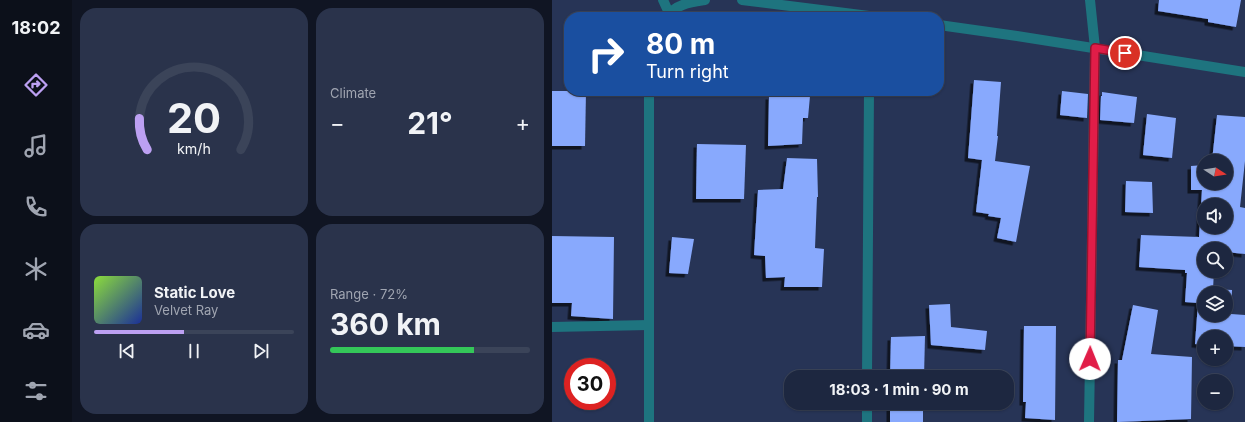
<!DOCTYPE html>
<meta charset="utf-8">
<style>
:root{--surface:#1d2740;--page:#2a334b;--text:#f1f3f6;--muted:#a0a5b1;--line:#3b4459;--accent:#bca0f2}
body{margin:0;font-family:Inter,sans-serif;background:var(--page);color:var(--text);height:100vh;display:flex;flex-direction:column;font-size:15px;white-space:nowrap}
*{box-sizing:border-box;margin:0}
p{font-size:13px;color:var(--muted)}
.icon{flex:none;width:22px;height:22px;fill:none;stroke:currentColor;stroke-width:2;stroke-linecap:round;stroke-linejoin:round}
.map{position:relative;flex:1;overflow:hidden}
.details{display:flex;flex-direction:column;gap:8px;padding:8px;background:#101523;width:480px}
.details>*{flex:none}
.top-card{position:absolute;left:12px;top:12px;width:380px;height:84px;border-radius:16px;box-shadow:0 1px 3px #0004,0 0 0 1px var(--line);background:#1a4fa0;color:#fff;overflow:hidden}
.needle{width:26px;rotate:102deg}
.buttons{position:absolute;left:645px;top:154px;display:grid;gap:8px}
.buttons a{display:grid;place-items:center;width:36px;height:36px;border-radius:50%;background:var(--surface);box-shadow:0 1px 3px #0004,0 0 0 1px var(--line);font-size:20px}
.speed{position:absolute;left:12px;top:358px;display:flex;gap:8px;font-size:20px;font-weight:700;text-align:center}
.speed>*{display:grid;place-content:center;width:52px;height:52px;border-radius:50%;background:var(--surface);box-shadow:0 1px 3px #0004,0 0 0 1px var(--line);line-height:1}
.speed .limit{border:6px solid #d22;background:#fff;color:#111}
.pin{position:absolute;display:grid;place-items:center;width:34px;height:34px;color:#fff;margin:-17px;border:2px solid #fff;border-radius:50%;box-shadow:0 1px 4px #0007}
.me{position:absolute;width:44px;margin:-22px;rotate:1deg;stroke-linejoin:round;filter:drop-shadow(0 0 3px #0008)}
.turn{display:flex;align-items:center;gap:14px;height:84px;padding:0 16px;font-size:18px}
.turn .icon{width:52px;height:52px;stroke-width:2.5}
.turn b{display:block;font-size:28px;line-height:34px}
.big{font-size:30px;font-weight:700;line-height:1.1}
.details .card{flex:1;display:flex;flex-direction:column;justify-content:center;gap:6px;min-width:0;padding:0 14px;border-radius:16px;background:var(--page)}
.details .dial{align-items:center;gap:0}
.dial svg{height:104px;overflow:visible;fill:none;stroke:var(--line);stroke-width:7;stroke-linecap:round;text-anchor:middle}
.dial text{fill:var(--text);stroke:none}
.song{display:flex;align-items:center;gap:12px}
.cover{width:48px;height:48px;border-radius:6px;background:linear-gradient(135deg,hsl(90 70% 55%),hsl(230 70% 35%))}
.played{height:4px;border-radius:2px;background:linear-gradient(90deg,var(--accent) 45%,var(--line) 45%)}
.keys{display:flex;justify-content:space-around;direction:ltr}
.heat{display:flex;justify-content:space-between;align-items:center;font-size:22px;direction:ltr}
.charge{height:6px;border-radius:3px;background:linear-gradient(90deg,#34c759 72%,var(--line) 0)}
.details .tiles{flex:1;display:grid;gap:8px;grid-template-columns:repeat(2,1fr)}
.trip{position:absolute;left:232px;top:370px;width:230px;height:40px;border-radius:16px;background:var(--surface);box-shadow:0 1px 3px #0004,0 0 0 1px var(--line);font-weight:700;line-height:40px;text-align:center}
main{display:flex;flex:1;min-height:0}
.menu{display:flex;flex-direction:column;width:72px;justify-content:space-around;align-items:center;background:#0c101a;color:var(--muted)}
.menu .icon{width:28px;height:28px}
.menu .active{color:var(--accent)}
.menu b{font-size:18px;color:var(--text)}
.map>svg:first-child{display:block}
.building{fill:#88a9fd;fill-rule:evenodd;filter:url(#shadow)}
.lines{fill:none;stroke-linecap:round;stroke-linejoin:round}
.minor{stroke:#1e747f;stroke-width:10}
.route-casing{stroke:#92132f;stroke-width:10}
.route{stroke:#e11d48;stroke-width:7}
</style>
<main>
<nav class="menu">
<b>18:02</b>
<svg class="icon active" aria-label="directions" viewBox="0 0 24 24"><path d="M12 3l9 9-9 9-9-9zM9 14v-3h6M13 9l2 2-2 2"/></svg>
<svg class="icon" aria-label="music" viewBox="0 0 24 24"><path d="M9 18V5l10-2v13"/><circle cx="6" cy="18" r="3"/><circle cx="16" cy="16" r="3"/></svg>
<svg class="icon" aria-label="phone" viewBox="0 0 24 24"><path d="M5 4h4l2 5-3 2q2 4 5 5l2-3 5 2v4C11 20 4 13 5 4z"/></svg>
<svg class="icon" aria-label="climate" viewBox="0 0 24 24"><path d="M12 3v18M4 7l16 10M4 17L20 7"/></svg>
<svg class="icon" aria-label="car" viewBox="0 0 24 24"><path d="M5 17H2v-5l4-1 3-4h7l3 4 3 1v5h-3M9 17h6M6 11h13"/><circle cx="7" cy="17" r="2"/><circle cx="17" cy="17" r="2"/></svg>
<svg class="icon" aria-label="filters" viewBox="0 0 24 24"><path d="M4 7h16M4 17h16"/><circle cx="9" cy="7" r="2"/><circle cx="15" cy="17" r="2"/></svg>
</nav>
<section class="details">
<div class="tiles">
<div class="card dial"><svg viewBox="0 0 100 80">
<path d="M14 69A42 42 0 1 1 86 69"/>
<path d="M14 69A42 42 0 0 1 8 45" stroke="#bca0f2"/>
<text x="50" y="56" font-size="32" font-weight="700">20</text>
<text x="50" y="72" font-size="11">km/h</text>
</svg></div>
<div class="card"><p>Climate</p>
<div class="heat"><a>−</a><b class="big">21°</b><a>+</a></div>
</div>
<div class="card">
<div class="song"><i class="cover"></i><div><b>Static Love</b><p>Velvet Ray</p></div></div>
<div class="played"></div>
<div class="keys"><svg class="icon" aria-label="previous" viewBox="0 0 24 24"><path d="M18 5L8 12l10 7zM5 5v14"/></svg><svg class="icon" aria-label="pause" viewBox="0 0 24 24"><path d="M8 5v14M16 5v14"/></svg><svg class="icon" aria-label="next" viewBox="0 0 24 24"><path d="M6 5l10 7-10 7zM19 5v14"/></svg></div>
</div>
<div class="card"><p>Range · 72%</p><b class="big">360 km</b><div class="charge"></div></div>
</div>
</section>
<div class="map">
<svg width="693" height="422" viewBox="0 0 693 422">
<defs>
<filter id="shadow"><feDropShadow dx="-3.5" dy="3.5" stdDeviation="0" flood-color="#0009"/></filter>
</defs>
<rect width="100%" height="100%" fill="#273456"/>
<!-- building -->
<g class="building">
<polygon points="607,0 689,0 684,27 656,22 656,19 606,11"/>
<polygon points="422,80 449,82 445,136 446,136 443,161 478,166 464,242 445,238 449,218 436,216 437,214 424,212 430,160 416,158"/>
<polygon points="0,91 34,91 33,146 0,146"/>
<polygon points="510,91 536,94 535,118 508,115"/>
<polygon points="550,92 585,97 582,123 548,120 549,96 550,96"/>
<polygon points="217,96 258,96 256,118 251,118 250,144 216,146"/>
<polygon points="595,114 624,118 620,158 591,155"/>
<path d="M665,115L693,117V161L688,207L693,208V254L674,252V249H652V271H662L661,289L680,290L679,314L693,315V347L674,346V337H652V345L643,344L646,303L633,302L635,273H633V270L587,267L589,235L647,237L650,190H639V166L652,165V183H674V161H660ZM652,205H674V227H652ZM652,293H674V315H652Z"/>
<polygon points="145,144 194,145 192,199 144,199"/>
<polygon points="235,158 265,159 266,197 265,197 263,248 272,249 270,287 232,287 233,277 214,278 213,256 202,255 206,190 231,189"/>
<polygon points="574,181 600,182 601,213 573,212"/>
<polygon points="0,236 62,237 61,319 19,316 20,303 0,303"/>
<polygon points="120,237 142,239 136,274 117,273"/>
<polygon points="398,304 399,327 435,331 433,350 379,345 377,305"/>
<polygon points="581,305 606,310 599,354 640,357 639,419 565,422 566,360 570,360"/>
<polygon points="472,326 504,326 503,420 473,418 474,402 471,402"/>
<polygon points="373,336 372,377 338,377 339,337"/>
<rect x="338" y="403" width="33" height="19"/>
</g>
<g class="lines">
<!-- minor -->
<g class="minor">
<polyline points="111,0 117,13"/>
<polyline points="190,0 325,17"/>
<path d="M115,17C123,4 140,2 153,0"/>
<polyline points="387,25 465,36 693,72"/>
<polyline points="0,327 97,325"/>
<polyline points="315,377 317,91"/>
<polyline points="97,422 97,91"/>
<polyline points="315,422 315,403"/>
<polyline points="537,422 543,48 538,0"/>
</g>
</g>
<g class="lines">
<defs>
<polyline id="route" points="538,359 543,48 573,53"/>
</defs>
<!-- route casing -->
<use href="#route" class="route-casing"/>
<!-- route -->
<use href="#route" class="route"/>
</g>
</svg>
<div class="buttons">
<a><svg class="needle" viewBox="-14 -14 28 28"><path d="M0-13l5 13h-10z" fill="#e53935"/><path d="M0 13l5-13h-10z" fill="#a0a5b1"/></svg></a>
<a><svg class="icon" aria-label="sound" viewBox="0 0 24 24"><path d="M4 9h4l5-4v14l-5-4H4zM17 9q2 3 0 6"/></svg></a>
<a><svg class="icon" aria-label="search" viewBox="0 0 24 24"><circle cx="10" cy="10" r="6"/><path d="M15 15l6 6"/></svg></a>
<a><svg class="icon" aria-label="layers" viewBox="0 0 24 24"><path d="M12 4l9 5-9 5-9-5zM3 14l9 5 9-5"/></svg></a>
<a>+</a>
<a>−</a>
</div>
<div class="speed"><div class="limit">30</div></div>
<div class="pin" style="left:573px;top:53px;background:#d93025"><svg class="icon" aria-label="arrive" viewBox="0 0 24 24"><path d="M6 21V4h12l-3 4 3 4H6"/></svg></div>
<svg class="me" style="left:538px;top:359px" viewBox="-20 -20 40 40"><circle r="19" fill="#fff"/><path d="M0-13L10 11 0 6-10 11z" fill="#e11d48"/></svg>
<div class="trip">18:03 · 1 min · 90 m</div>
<div class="top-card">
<div class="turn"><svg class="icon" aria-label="right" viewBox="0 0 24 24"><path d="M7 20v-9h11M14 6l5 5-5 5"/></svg><div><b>80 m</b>Turn right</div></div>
</div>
</div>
</main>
